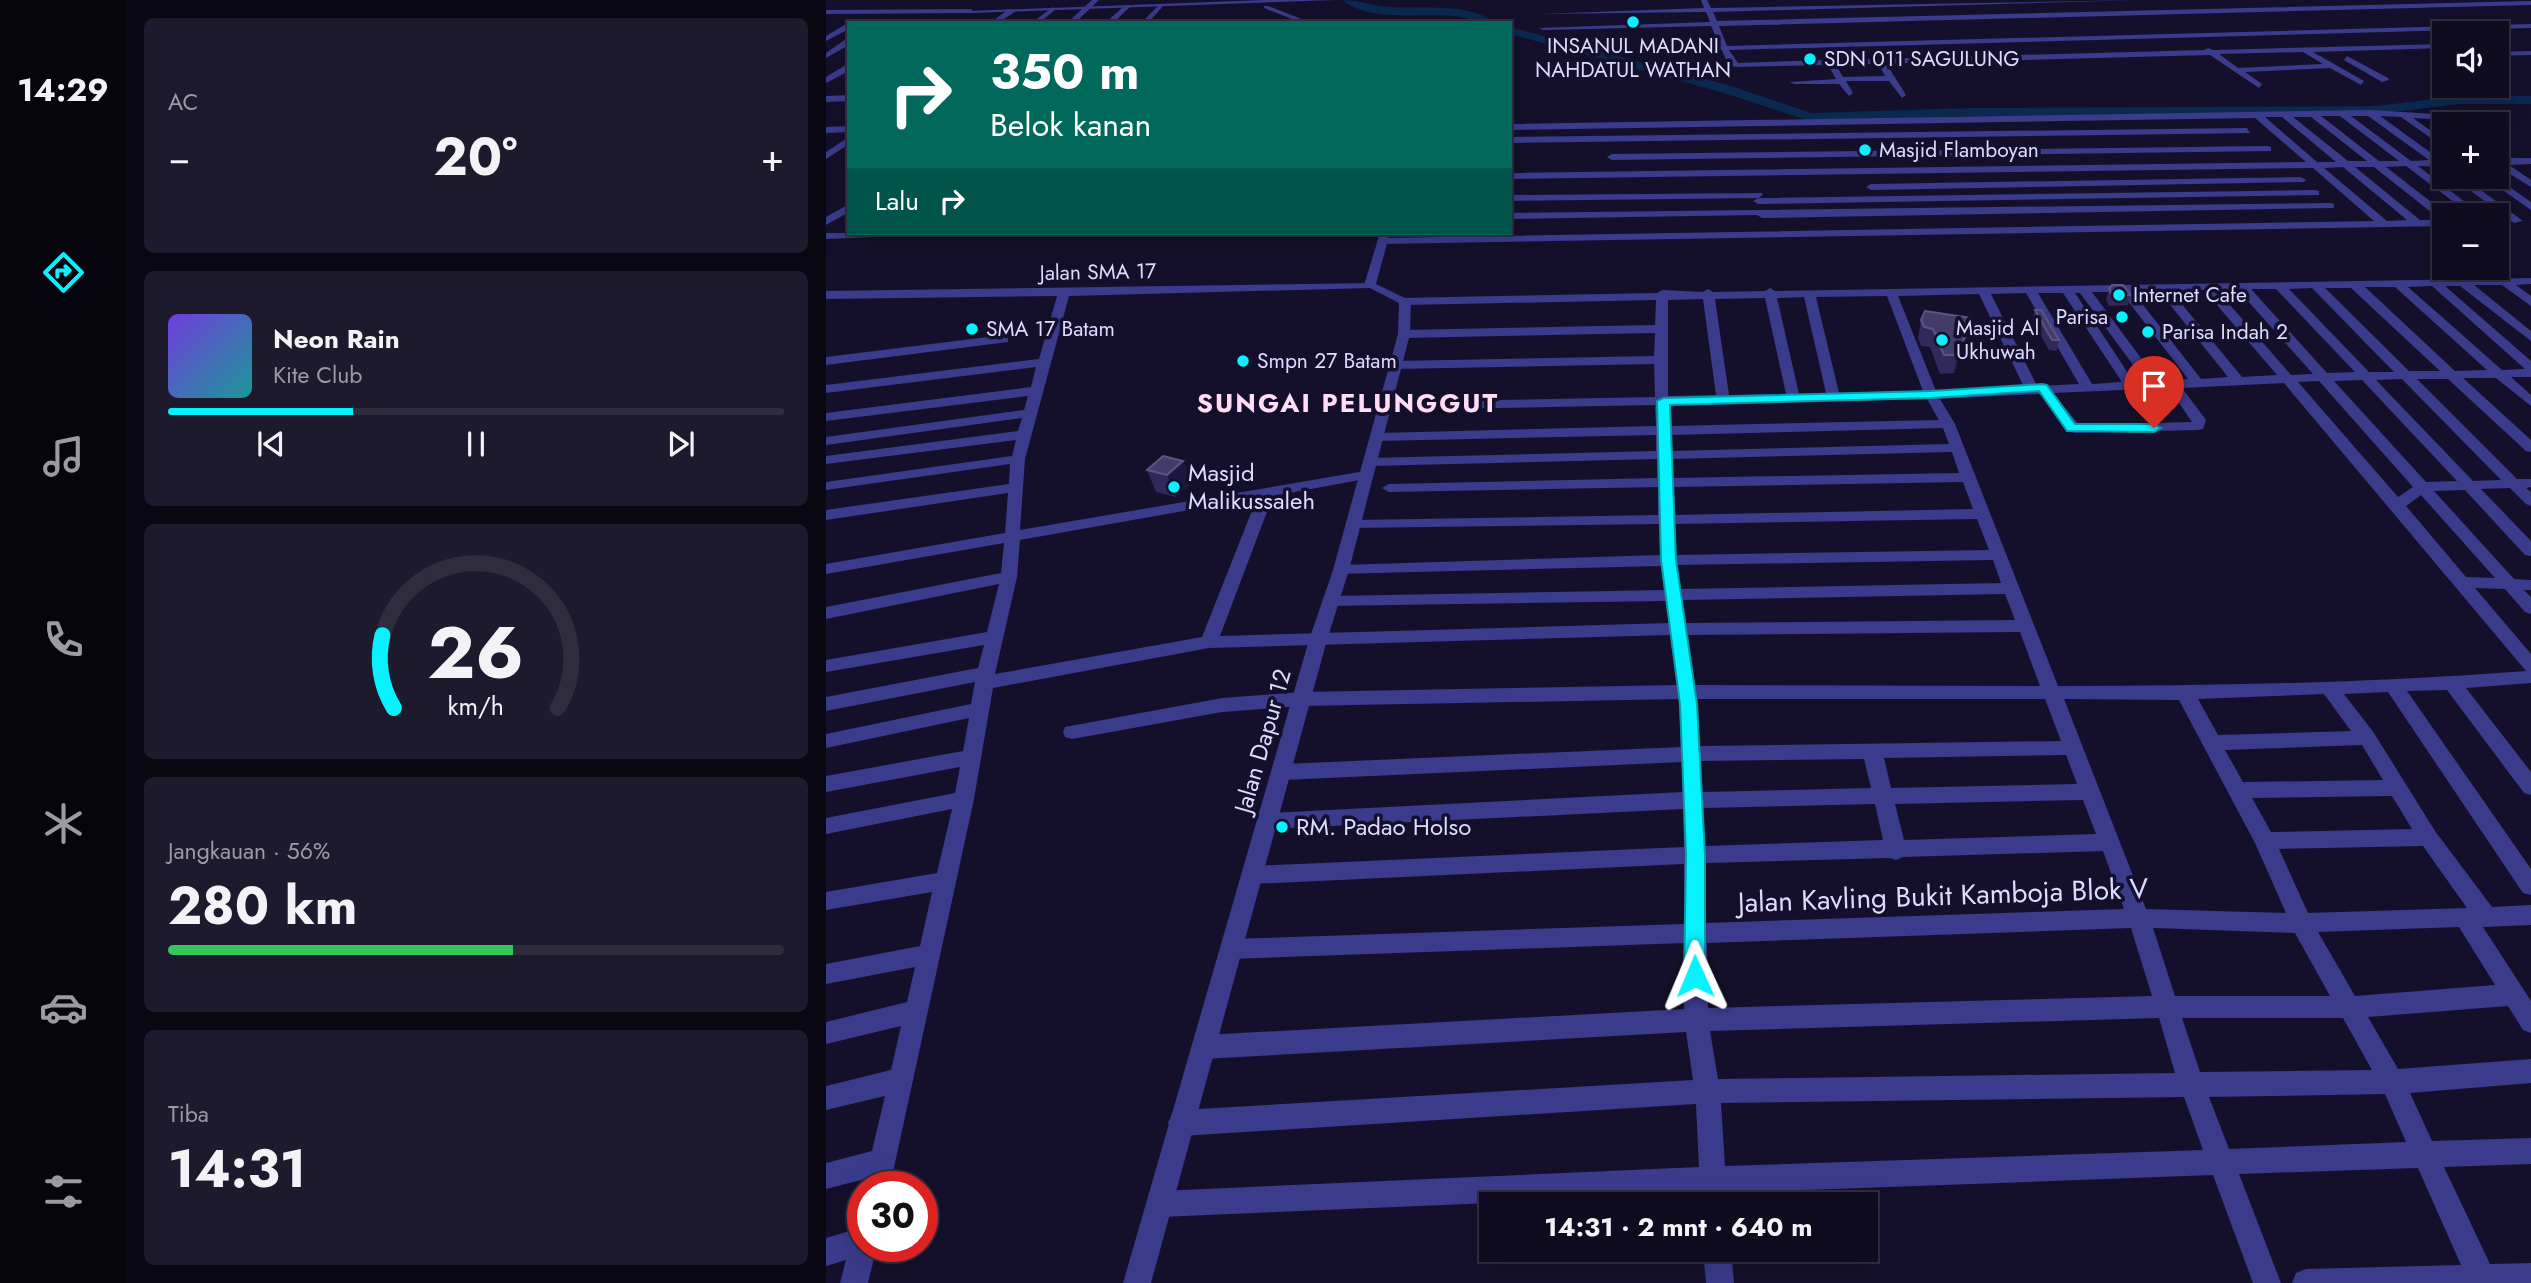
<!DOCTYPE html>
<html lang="id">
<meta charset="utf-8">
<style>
:root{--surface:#0f0c20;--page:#1d1a2d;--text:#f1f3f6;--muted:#9b9ba5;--line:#2f2c3e;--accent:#07f2ff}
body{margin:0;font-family:Jost,sans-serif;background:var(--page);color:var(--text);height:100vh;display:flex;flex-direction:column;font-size:26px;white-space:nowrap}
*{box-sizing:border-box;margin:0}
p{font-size:23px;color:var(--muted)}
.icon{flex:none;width:38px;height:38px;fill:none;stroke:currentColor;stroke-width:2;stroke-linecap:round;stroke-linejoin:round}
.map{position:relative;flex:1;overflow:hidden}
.details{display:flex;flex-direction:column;gap:18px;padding:18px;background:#080712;width:700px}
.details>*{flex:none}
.guide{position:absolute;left:21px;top:21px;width:665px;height:214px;border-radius:0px;box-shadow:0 7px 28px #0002,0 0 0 2px var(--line);background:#00695c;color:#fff;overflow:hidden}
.buttons{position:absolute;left:1606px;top:21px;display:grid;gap:14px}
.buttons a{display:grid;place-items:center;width:77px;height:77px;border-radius:0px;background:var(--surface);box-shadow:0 7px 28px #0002,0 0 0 2px var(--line);font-size:35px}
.speed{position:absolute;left:21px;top:1171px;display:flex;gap:14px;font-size:35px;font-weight:700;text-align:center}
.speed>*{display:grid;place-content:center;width:91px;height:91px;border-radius:50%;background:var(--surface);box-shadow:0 7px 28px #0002,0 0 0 2px var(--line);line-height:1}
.speed .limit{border:10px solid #d22;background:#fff;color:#111}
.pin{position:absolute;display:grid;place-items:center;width:60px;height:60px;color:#fff;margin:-72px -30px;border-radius:50% 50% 50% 0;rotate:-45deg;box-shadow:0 0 7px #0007}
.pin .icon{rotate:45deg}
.me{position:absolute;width:77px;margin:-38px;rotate:359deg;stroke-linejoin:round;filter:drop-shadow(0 0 5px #0008)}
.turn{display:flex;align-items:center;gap:24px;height:147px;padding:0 28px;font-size:32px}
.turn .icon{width:91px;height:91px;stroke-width:2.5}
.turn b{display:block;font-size:49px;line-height:60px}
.then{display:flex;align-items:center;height:66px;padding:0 28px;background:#0003;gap:14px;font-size:26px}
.big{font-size:52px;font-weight:700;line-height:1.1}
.details .card{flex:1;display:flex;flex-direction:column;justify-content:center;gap:10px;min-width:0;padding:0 24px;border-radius:10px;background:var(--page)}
.details .dial{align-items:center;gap:0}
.dial svg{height:182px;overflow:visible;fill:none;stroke:var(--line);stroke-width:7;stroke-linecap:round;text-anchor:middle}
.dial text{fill:var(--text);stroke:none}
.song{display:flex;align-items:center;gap:21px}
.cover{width:84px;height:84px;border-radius:10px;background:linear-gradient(135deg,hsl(260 70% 55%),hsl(180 70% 35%))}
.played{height:7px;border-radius:4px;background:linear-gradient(90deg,var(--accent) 30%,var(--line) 30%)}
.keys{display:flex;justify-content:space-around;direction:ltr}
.heat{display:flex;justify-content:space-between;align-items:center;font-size:38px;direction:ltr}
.charge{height:10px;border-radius:5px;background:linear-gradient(90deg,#34c759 56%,var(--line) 0)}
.trip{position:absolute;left:653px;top:1192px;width:399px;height:70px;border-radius:0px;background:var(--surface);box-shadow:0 7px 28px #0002,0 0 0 2px var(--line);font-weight:700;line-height:70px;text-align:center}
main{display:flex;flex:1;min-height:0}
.tab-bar{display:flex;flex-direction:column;width:126px;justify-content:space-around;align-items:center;background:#06050d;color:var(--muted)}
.tab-bar .icon{width:49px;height:49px}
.tab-bar .active{color:var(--accent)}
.tab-bar b{font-size:32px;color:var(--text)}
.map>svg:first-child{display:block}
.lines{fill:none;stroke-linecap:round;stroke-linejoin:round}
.river{fill:#0b284f;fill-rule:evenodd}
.minor{fill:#3a3b8b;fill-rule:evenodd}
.tertiary{fill:#3a3b8b;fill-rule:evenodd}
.wall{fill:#302959}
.shaded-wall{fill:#1d173f}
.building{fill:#433c6b;stroke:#5b5582;stroke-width:2}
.route{fill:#07f2ff;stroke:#059da6;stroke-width:2}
.poi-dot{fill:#07f2ff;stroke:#14102b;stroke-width:2.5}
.labels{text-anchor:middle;stroke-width:7;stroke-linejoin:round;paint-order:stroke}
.far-poi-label{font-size:21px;fill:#dddbff;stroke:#14102b;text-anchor:start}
.far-street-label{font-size:21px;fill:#dddbff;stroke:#14102b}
.poi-label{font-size:24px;fill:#dddbff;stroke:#14102b;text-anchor:start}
.street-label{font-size:24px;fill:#dddbff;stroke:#14102b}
.far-district-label{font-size:26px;font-weight:bold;letter-spacing:2px;fill:#ffddf4;stroke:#14102b}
.near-street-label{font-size:28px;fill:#dddbff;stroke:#14102b}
</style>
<main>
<nav class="tab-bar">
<b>14:29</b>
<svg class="icon active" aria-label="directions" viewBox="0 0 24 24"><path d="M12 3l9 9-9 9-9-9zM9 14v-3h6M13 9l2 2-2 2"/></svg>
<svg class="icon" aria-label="music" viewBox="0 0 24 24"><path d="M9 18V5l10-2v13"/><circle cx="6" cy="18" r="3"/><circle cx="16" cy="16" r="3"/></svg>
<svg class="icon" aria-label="phone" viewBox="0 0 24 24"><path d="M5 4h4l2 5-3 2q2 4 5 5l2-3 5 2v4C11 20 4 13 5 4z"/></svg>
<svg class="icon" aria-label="climate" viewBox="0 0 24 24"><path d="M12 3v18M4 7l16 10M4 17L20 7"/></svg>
<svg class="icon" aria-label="car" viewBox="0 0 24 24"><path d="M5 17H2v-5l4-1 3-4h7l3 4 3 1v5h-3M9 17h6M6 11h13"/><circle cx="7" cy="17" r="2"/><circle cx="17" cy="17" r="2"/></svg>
<svg class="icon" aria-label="filters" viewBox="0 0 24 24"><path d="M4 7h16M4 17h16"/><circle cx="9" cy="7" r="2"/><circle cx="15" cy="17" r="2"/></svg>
</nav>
<section class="details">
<div class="card"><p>AC</p>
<div class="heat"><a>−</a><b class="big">20°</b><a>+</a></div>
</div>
<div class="card">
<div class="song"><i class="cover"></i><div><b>Neon Rain</b><p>Kite Club</p></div></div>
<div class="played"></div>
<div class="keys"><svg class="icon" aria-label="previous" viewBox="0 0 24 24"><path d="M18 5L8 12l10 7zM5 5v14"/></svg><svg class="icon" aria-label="pause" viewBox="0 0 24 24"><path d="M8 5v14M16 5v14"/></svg><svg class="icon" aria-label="next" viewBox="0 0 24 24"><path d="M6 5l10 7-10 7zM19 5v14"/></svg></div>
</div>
<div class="card dial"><svg viewBox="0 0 100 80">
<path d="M14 69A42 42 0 1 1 86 69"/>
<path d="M14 69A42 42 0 0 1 9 37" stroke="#07f2ff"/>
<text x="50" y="56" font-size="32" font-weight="700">26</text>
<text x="50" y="72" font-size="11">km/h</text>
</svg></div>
<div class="card"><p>Jangkauan · 56%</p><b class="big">280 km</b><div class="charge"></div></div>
<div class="card"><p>Tiba</p><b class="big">14:31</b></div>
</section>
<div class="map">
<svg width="1705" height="1283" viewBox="0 0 1705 1283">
<rect width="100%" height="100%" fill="#14102b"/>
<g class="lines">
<!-- river -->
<g class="river">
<path d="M516,0C530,0 541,4 555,6C590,11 639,0 670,23C654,23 641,17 626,16C592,13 544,22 516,0Z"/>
<polygon points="684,27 905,86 985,113 1147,108 1551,106 1633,96 1705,96 1705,104 1633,104 1551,114 1147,116 984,121 895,92 684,34"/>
</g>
<!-- minor -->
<g class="minor">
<polygon points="266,0 273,0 249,23 241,23"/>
<path d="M875,0H881L885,8L1314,0L887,12L891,21L1705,1V5L893,26L901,46L1705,24V28L903,50L912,63L999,60L997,57L1001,55L1007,60L1378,50L1382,48L1387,50L1619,44V48L1487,52L1538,81L1535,85L1504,68L1419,72L1436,84L1433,88L1384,55L1010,65L1017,77L1059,76L1054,67L1061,65L1080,95L1076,98L1063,81H1020L1027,93L1023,96L1013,84H968L964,82L1010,79L1002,65L911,67L902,65L896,50L827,52L823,50L894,46L885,26L717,30L713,28L884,22L880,12L713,14L878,8ZM1477,52L1497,64L1412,68L1393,54Z"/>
<polygon points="334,4 337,6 322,23 315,23"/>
<polygon points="298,6 304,7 287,23 279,23"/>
<polygon points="227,7 229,10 213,23 205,23"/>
<polygon points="145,9 148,13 0,14 0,10"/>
<polygon points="183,9 190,11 172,23 164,23"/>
<polygon points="20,24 23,24 23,29 0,41 0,36"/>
<polygon points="20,39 23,39 23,45 0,58 0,53"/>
<polygon points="1705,51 1705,55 1671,56 1671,52"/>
<polygon points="1521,56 1562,78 1563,80 1556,82 1518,60"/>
<polygon points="20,65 23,65 23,71 0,83 0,77"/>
<polygon points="23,95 23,101 0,102 0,96"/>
<path d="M1544,110L1625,115L1622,120L1587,118L1619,141V148L1575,117L1554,116L1615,160H1619V167L1592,166L1656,215H1645L1580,166L1560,167L1622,215H1619V226L556,244L551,241L556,238L1548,221L1487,168L684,179V173L1480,162L1429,118L684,130V124ZM1495,116H1514L1573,161H1553ZM1525,116H1542L1603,160L1585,161ZM1439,117H1456L1510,162H1491ZM1467,117H1485L1541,161H1522ZM1517,167L1581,220L1561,221L1498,168ZM1529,167H1548L1615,220H1594Z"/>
<polygon points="23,126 23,132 0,133 0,127"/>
<polygon points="1421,128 1424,133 684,143 684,137"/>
<polygon points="23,137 23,144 0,159 0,152"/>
<polygon points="1442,146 1445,147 1445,151 786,160 781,157 786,154"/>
<polygon points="1671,158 1705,158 1705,164 1683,165 1705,180 1705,187 1671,166"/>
<polygon points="1475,177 1480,180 1478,182 1045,190 1040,187 1045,184"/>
<polygon points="1626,177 1637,177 1697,221 1688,223"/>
<polygon points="1658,177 1669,177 1705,202 1705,210"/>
<polygon points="1489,190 1493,191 1493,195 932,204 927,201 932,198 684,201 684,195 936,193 937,195 932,198"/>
<polygon points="1504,203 1508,204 1508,208 936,218 931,215 684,219 684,213"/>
<polygon points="23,204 23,212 0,225 0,217"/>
<polygon points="0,233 74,233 69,236 0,239"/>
<path d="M1705,278V284L1690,285L1705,296V306L1676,285H1648L1705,331V341L1634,286H1619L1705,361V377H1685L1705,395V406L1670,378H1637L1705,440V452L1700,451L1622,379H1591L1691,479H1705V487L1700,488L1705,492V506L1700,504L1684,488L1655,489L1705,541V556L1699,555L1639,490L1608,491L1688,579L1705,580V590H1698L1705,597V614L1699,612L1679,589L1649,588L1705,654V683L1640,688L1705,772V795L1698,793L1621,690L1581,691L1705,869V895L1697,893L1562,692L1518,694L1548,733L1609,831L1666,907L1705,905V925L1657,927L1705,1001V1033L1697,1030L1682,1006L1542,1017L1572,1069L1705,1059V1083L1584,1093L1606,1141L1705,1138V1164L1618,1167L1664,1264L1705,1263V1283H1466L1470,1273L1480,1269L1635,1265L1592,1168L1413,1174L1455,1283H1427L1387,1175L901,1193V1204H875L874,1194L334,1217L325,1213L321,1204L325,1195L334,1191L873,1167L870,1104L355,1136L346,1132L342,1123L346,1114L355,1110L867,1080L860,1032L378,1059L369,1055L366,1047L369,1039L378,1035L858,1009V943L405,959L397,956L394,949L397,942L405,939L858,924V864L426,884L418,881L415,875L418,869L426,866L858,847L857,809L442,829L435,827L432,821L435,815L442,813L857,792L856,762L457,780L450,777L447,772L450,767L457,764L855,747L853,699L476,706L396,712L246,739L239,737L237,732L239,727L396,698L476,692L851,685L844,635L383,648L167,688L148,799L64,1186H38L39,1179L0,1189V1163L46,1151L59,1096L0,1110V1086L65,1070L75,1026L0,1044V1022L81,1002L89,967L0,984V964L94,946L106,892L0,910V892L111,873L126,809L0,834V818L129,793L134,767L0,792V776L137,751L143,718L0,748V734L145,704L149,682L0,711V697L152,668L158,645L0,672V660L161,632L173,584L0,619V607L175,573L178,543L0,574V564L179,533L182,493L0,520V510L183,484L184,464L0,490V482L186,456L190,440L0,464V456L192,431L196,418L0,445V437L198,410L202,396L0,421V413L205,387L210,367L0,393V385L213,359L231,296L0,299V291L548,283V287L544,288L243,296L199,459L194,530L539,471L546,475L539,479L447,496L394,636L843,623L840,601L499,606L497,602L505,596L838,590L835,566L509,574L507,570L509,566L515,565L834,555L833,524L521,528L519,525L527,520L832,515V487L563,492L556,488L563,484L831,478V459L544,466L537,462L544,458L830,451V435L552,441L545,437L552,433L830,426L829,405L559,410L552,406L559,402L829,397L828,364L570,369L564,365L570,361L828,356L829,333L578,338L572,334L578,330L829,325L830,300L579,305L575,304V298L831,293L836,290L877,292L882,289L887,292L939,291L944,288L949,291ZM1606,286L1699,369L1676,370L1582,287ZM1539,287H1569L1661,370L1629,371ZM1486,288L1568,372H1543L1463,289ZM1499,288H1525L1614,371H1583ZM1425,289H1450L1529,372L1501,373ZM1378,290L1451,375L1416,377L1345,291ZM1391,290H1412L1487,374L1465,375ZM1333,291L1402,377L1375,379L1307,292ZM1266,292H1295L1362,379L1332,381ZM1200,293L1253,384L1211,386L1165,294ZM1212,293H1237L1296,382L1266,384ZM1249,293H1254L1319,381L1308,382ZM1153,294L1198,387L1110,391L1072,296ZM1061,296L1097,391L1013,393L990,297ZM978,297L1000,393L973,394L951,298ZM939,298L960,394L903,395L889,299ZM877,299L890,395L842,396V300ZM1576,379L1675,480L1647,481L1550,380ZM1536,380L1631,481L1600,482L1508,381ZM1493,381L1587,487L1572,497L1472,382ZM1458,383L1700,671C1544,683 1389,686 1232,686L1129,424L1114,399L1214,394L1244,432L1249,433L1372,430L1377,429L1380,420L1356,388ZM1343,388L1366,422L1253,425L1227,393ZM1101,399L1113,420L844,426L843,404ZM1117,428L1123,444L845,451L844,435ZM1126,452L1133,473L846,478L845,459ZM1137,482L1147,509L848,515L847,487ZM1595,495L1669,578L1640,577L1580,506ZM431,498L376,637L169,674L191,577L194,540ZM1151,519L1163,550L850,555L848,524ZM1167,560L1175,583L855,589L851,565ZM1179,594L1189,620L860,623L856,600ZM1194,632L1214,686L869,685L862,635ZM1498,694L1525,731L1392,735L1372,699ZM871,699H1219L1235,741L874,746ZM1238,699L1353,700L1429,843L1460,913L1320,909ZM1536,745L1557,780L1417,782L1399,750ZM1240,755L1251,784L1065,788L1058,758ZM1038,759L1045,788L876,792L875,761ZM1566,796L1586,829L1445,832L1426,798ZM1257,800L1270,834L1078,840L1069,804ZM1049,804L1057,840L879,846L877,808ZM1597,846L1641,908L1482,913L1453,849ZM1277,851L1298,909L880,923V863L1064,858L1070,860L1077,857ZM1633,927L1669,985L1529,996L1492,932ZM1305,928L1326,996L882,1008L881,943ZM1327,928L1469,933L1504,996H1349ZM1333,1018L1349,1073L892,1079L884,1031ZM1356,1018H1517L1546,1070L1374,1072ZM1559,1094L1580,1142L1403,1149L1383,1097ZM1358,1097L1377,1150L899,1166L895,1103Z"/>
<polygon points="178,335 182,336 182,342 0,365 0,357"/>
<polygon points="37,1227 37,1246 51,1246 42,1283 14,1283 20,1260 0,1266 0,1238"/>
<polygon points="877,1250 905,1250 908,1283 880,1283"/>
</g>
<!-- tertiary -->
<g class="tertiary">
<polygon points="438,0 509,0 145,13 141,11"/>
<polygon points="438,6 442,6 486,23 476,23 438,8"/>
<polygon points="554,233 564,233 550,284 585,301 584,334 523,570 501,640 325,1283 297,1283 483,640 507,570 572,334 573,303 538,285"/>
</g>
</g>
<!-- wall -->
<g class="wall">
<polygon points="1283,289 1305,295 1302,305 1283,306 1280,299"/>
<polygon points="1209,310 1233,340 1231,351 1223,350 1206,320"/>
<polygon points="1146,318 1142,336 1128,373 1114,374 1104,347 1095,346 1092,338 1095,320"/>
<polygon points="357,461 365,483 350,497 330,492 321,470"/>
</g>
<!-- shaded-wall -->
<g class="shaded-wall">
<polygon points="1146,318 1142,336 1128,373 1132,355"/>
<polygon points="357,461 365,483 350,497 341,475"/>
</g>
<!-- building -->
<g class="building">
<polygon points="1286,285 1297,285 1305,295 1286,296 1283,289"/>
<polygon points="1209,310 1215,310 1233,340 1226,340"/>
<polygon points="1099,311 1146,318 1132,355 1118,355 1107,329 1098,327 1095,320"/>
<polygon points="337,456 357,461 341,475 321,470"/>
</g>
<!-- route -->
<polygon class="route" points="1216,384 1221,385 1249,424 1328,424 1335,428 1328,432 1241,431 1213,391 1105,398 844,405 850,560 871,704 879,855 879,976 876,982 869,985 861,982 858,976 860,855 854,704 835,560 831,401 837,398 1105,391"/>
<!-- markers -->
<g class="poi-dot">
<circle cx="807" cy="22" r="7"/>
<circle cx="984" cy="59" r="7"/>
<circle cx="1039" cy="150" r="7"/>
<circle cx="1293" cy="295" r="7"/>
<circle cx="1296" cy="317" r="7"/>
<circle cx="146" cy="329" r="7"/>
<circle cx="1322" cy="332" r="7"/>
<circle cx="1116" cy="340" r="7"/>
<circle cx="417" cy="361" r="7"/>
<circle cx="348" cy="487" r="7"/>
<circle cx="456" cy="827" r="7"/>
</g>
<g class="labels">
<!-- far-poi labels -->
<g class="far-poi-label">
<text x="807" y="53" text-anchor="middle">INSANUL MADANI<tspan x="807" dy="24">NAHDATUL WATHAN</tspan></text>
<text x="998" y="66">SDN 011 SAGULUNG</text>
<text x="1053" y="157">Masjid Flamboyan</text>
<text x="1307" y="302">Internet Cafe</text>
<text x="1282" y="324" text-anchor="end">Parisa</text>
<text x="1130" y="335">Masjid Al<tspan x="1130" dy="24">Ukhuwah</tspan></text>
<text x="160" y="336">SMA 17 Batam</text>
<text x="1336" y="339">Parisa Indah 2</text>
<text x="431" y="368">Smpn 27 Batam</text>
</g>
<!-- far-street labels -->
<g class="far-street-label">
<text transform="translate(272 272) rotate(-1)" y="7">Jalan SMA 17</text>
</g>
<!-- poi labels -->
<g class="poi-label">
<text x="362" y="481">Masjid<tspan x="362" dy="28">Malikussaleh</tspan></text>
<text x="470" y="835">RM. Padao Holso</text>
</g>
<!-- street labels -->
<g class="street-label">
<text transform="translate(437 741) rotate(-74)" y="8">Jalan Dapur 12</text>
</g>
<!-- far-district labels -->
<g class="far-district-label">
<text x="522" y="412">SUNGAI PELUNGGUT</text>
</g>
<!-- near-street labels -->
<g class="near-street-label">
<text transform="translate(1117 895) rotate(-2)" y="10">Jalan Kavling Bukit Kamboja Blok V</text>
</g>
</g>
</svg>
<div class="buttons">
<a><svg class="icon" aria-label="sound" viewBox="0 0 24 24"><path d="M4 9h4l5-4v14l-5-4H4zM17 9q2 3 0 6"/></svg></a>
<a>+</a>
<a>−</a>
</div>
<div class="speed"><div class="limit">30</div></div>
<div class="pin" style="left:1328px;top:428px;background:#d93025"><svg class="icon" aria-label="arrive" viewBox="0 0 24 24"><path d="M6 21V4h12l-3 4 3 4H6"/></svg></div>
<svg class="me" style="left:869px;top:976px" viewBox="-20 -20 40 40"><path d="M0-17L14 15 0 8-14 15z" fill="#07f2ff" stroke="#fff" stroke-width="4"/></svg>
<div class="trip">14:31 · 2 mnt · 640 m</div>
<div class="guide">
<div class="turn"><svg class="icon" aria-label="right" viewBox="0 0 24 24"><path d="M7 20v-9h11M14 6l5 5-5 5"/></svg><div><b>350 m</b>Belok kanan</div></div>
<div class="then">Lalu<svg class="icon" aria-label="right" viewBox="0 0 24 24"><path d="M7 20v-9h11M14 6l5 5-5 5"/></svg></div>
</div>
</div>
</main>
